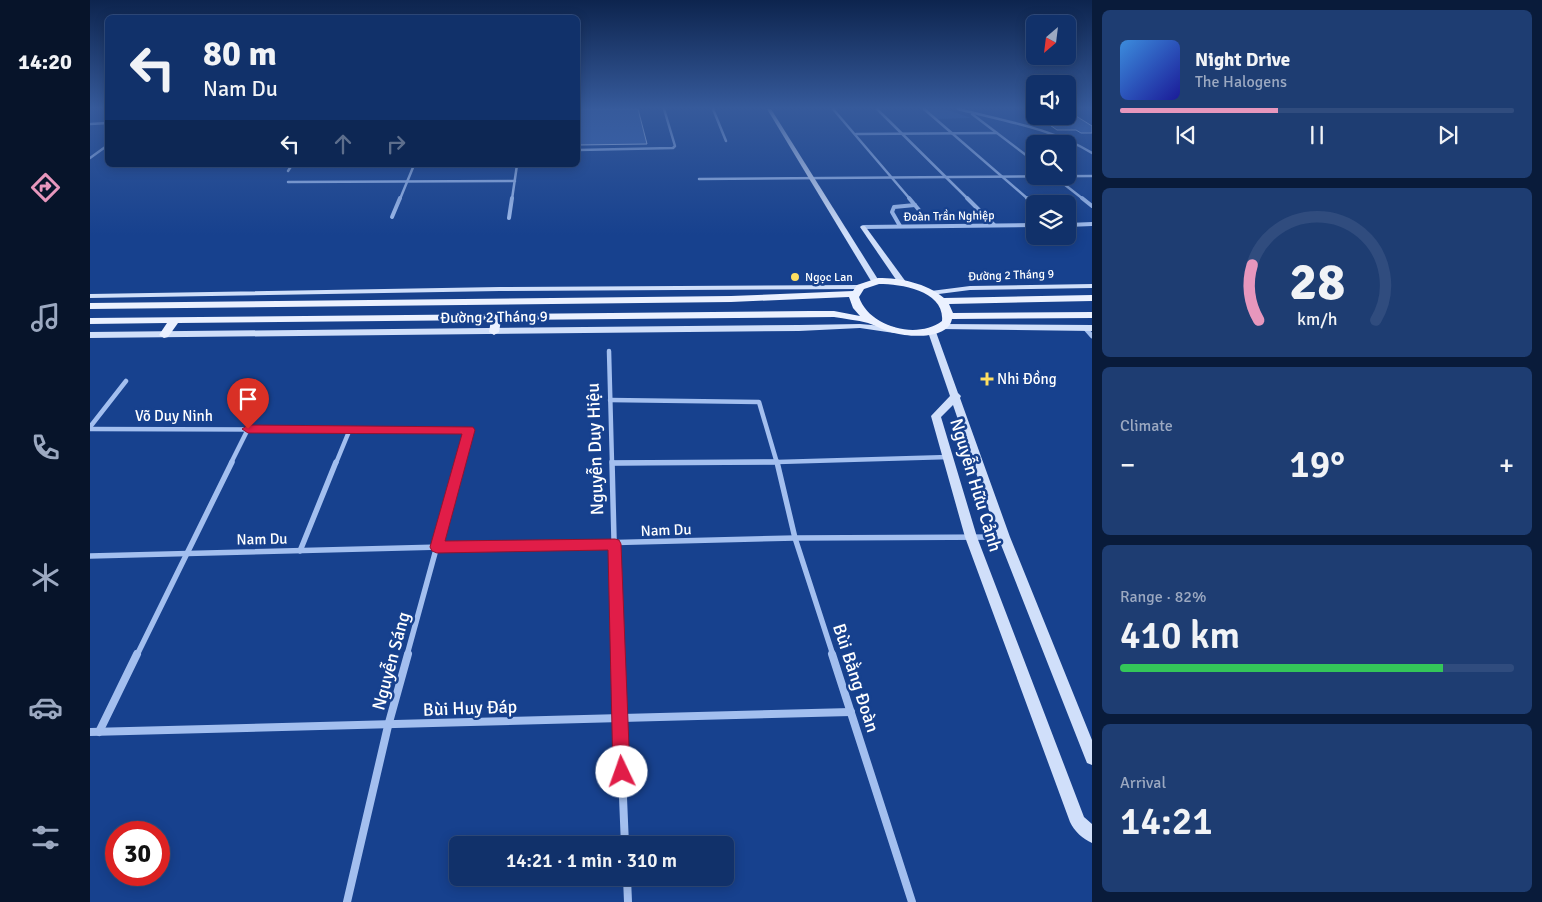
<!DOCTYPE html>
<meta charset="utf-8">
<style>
:root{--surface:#11316a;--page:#1e3d72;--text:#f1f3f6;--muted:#9ca9c1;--line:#304c7e;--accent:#e797bd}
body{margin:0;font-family:Signika,sans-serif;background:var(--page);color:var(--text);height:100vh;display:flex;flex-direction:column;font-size:19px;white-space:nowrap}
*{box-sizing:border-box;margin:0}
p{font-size:16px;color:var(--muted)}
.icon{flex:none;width:28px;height:28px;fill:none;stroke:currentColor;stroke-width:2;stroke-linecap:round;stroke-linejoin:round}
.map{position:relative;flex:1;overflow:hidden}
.panel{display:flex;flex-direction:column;gap:10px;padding:10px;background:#091b3a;width:450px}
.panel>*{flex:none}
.guide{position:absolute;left:15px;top:15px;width:475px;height:152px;border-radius:8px;box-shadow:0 2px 12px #0003,0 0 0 1px var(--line);background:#11316a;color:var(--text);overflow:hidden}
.needle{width:32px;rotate:208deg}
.fabs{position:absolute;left:936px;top:15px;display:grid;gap:10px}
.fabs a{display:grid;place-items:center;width:50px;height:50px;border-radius:8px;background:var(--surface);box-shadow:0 2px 12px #0003,0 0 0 1px var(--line);font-size:25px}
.speed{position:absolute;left:15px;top:821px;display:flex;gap:10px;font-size:25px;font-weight:700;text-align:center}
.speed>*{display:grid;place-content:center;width:65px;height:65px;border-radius:50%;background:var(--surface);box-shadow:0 2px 12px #0003,0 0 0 1px var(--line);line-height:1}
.speed .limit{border:8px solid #d22;background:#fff;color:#111}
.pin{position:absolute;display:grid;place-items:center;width:42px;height:42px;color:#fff;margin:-51px -21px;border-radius:50% 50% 50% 0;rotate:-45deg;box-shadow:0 0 5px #0007}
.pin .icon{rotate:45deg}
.me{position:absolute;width:55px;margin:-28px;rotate:357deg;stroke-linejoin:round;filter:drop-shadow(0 0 4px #0008)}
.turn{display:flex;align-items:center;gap:18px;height:105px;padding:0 15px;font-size:22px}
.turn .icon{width:65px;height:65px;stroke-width:2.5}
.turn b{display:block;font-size:35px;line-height:42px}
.lanes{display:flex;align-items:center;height:48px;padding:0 15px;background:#0003;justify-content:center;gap:25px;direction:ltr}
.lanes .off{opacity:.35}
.big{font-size:38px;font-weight:600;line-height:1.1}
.panel .widget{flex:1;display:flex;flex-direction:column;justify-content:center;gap:8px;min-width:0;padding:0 18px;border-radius:8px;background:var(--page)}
.panel .dial{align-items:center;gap:0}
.dial svg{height:130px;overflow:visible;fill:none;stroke:var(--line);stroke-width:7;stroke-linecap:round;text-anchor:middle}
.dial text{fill:var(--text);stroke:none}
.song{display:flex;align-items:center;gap:15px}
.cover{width:60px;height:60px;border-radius:8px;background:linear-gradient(135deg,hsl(210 70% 55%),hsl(240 70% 35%))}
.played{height:5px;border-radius:2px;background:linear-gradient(90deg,var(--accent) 40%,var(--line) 40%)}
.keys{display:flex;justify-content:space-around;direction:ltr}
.heat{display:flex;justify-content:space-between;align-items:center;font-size:28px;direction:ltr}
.charge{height:8px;border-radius:4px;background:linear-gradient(90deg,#34c759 82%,var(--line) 0)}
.trip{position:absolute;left:359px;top:836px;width:285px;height:50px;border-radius:8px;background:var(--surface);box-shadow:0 2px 12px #0003,0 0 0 1px var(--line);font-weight:600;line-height:50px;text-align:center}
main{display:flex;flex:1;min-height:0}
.dock{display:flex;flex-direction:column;width:90px;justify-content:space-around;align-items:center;background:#07142a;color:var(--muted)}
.dock .icon{width:35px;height:35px}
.dock .selected{color:var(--accent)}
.dock b{font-size:22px;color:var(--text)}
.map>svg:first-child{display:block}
.green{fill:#2a59ac}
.building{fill:#3c67b4;stroke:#c9dbfb}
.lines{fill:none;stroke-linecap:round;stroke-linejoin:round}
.street-far4{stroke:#a3bfef;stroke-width:2.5}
.street-far3{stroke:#a3bfef;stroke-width:4}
.street-far2{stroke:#a3bfef;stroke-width:4.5}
.street-far1{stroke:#a3bfef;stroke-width:5.5}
.street{stroke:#a3bfef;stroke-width:8}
.secondary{fill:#d0dffa;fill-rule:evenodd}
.primary{fill:#ebf1ff;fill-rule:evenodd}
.route{fill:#e11d48;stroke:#92132f}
.poi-dot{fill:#ffdf61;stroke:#17418e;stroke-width:2}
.labels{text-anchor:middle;stroke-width:5;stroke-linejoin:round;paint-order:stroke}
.far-street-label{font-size:12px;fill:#fff;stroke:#17418e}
.far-poi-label{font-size:12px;fill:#fff;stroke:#17418e;text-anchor:start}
.street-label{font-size:15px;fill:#fff;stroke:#17418e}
.poi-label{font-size:15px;fill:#fff;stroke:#17418e;text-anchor:start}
.near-street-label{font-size:18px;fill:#fff;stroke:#17418e}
</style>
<main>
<nav class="dock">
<b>14:20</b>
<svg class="icon selected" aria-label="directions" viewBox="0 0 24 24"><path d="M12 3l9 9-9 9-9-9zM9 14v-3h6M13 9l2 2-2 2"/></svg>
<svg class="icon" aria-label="music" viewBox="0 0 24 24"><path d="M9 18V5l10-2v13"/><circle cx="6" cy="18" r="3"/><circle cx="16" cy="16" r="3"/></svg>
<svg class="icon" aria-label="phone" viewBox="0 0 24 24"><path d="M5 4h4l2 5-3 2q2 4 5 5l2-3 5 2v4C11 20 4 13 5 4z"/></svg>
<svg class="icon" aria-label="climate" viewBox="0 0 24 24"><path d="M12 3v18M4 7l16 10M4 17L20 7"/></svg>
<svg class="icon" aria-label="car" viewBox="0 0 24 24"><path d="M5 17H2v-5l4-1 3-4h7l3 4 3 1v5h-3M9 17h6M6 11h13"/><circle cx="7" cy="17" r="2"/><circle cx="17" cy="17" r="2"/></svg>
<svg class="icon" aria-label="filters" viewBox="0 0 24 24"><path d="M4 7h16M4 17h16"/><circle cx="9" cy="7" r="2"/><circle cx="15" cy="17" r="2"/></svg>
</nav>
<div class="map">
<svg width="1002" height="902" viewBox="0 0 1002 902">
<rect width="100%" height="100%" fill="#17418e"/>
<!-- green -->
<polygon class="green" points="834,109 855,109 881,118 845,119"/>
<!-- building -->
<g class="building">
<polygon points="488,109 548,109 557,144 488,145"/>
<polygon points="978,111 1002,126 1002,133 991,133 986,130 967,130 947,116 978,116"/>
</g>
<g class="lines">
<!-- street-far4 -->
<g class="street-far4">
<polyline points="623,109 636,141"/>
<polyline points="743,109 820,199"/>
<polyline points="787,109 878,199"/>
<polyline points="834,109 938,199"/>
<path d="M868,109C914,121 961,128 1002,153"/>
<polyline points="882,114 945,162"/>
<polyline points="0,124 18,123"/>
<polyline points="766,134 907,133"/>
<polyline points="488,150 583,148 585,146 574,109"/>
<polyline points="0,158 18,145"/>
<polyline points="198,171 202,165"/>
<polyline points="965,177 993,199"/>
<polyline points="609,179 1002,176"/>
<polyline points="198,182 425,181"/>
<polyline points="310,199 324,165"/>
<polyline points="422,199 427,165"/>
</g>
<!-- street-far3 -->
<g class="street-far3">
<polyline points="819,198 829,210"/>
<polyline points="877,198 904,225"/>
<polyline points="937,198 945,205"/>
<polyline points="992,198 1002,206"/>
<polyline points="302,217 310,198"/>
<polyline points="419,218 422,198"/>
<polyline points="978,225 1002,224"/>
<polyline points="810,226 802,212 804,207 825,205"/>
<polyline points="773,227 945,225"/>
</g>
<!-- street-far2 -->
<g class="street-far2">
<polyline points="995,328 1002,336"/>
<polyline points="519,351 522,463"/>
<polyline points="520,400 669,402 687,463"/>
<polyline points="0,427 36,381"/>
<polyline points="0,429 379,430 370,463"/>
<polyline points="141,463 158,429"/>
<polyline points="246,463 260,429"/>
<polyline points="523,463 687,462 859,457"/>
</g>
<!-- street-far1 -->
<g class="street-far1">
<polyline points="522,462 527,655"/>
<polyline points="687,462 705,538 743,655"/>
<polyline points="523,463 684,462"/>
<polyline points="210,551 246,462"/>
<polyline points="0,556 705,538 913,537"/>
<polyline points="47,655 142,462"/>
<polyline points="317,655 370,462"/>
</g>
<!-- street -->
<g class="street">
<polyline points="527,654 535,845"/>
<polyline points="742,654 822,902"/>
<path d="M0,732C254,727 507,717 761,712"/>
<polyline points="9,732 47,654"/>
<polyline points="537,878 538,902"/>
<polyline points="257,902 298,726 318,654"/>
</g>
<!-- secondary -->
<g class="secondary">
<polygon points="677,109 681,109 789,281 788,283 785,283 781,281"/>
<polygon points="771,226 775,226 816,282 815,284 809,284 770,227"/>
<polygon points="1002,284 1002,288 880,290 841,295 837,293 841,291 880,286"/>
<polygon points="770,285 773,285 773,289 410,291 0,298 0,294 410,287"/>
<polygon points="770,324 804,327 808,330 804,333 770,328 709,331 0,338 0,332 709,325"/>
<polygon points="853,324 1002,325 1002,331 850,329 849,327"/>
<path d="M842,329L846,332L868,393L871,396L870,398L920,537L1002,740V765L997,763L995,758L908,537L863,405L851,417L887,537L994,817L1002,824V843C993,839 984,831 980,822L875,537L841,416L860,396L838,332Z"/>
</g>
<!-- primary -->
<path class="primary" d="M788,278C811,278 836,283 854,298L1002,295V301L859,304L863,313L1002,312V318L862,319C858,340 819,337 804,333C795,331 787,326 778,323C767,320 755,319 744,317L411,320L409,332L404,335L399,332L401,320L88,323L78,337L74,338L69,335L77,323L0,324V318L720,311H744L770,316L763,308L759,297L641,302L0,309V303L641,296L763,291L767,285ZM789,284C812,284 855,291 852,321C827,340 779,327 769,297L774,289Z"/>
</g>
<!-- sky -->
<linearGradient id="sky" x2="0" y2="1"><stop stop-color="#0d244e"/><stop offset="0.46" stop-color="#365a9b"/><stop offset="1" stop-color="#365a9b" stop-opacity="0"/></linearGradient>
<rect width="1002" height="235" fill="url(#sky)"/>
<!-- route -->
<polygon class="route" points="158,425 383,427 385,430 355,541 525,539 529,540 531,544 540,772 538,778 532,780 526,778 523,772 518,550 347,553 342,551 340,547 372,434 158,433 152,429"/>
<!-- markers -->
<g class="poi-dot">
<circle cx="705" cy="277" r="5"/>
<path d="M894.5 371.5h5v5h5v5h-5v5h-5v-5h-5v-5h5z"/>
</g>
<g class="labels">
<!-- far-street labels -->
<g class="far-street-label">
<text transform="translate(859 216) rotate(-1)" y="4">Đoàn Trần Nghiệp</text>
<text transform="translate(921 275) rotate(-2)" y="4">Đường 2 Tháng 9</text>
</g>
<!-- far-poi labels -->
<g class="far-poi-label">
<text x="715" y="281">Ngọc Lan</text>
</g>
<!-- street labels -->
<g class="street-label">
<text transform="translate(404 317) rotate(-1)" y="5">Đường 2 Tháng 9</text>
<text x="84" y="421">Võ Duy Ninh</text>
<text transform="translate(576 530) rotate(-2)" y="5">Nam Du</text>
<text transform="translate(172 539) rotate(-1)" y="5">Nam Du</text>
</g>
<!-- poi labels -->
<g class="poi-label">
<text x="907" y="384">Nhi Đồng</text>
</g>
<!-- near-street labels -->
<g class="near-street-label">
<text transform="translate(505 449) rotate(-92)" y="6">Nguyễn Duy Hiệu</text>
<text transform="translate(886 485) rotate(73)" y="6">Nguyễn Hữu Cảnh</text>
<text transform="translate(301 661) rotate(-75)" y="6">Nguyễn Sáng</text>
<text transform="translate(766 678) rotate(72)" y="6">Bùi Bằng Đoàn</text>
<text transform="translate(380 708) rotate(-2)" y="6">Bùi Huy Đáp</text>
</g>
</g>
</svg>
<div class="fabs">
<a><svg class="needle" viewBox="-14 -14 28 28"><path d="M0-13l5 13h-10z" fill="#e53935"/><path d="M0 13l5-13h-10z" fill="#9ca9c1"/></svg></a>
<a><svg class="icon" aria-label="sound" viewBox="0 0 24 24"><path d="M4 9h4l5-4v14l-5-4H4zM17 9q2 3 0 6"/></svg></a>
<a><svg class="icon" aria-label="search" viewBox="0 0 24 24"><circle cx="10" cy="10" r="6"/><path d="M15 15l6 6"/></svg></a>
<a><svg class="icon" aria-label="layers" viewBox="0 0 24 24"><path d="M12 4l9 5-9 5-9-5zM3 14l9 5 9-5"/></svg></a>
</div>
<div class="speed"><div class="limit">30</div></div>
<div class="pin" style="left:158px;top:429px;background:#d93025"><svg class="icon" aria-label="arrive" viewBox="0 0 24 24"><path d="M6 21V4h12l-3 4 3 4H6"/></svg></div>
<svg class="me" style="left:532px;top:772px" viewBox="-20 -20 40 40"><circle r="19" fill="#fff"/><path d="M0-13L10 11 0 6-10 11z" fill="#e11d48"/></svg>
<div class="trip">14:21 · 1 min · 310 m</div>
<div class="guide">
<div class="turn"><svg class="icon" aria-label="left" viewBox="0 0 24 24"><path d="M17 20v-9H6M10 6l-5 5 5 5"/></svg><div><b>80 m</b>Nam Du</div></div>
<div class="lanes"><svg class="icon" aria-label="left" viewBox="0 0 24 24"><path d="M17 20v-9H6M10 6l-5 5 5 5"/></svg><svg class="icon off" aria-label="ahead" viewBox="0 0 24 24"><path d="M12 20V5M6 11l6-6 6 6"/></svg><svg class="icon off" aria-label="right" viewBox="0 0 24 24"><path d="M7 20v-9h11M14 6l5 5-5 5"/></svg></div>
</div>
</div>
<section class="panel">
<div class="widget">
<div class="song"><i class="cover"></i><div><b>Night Drive</b><p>The Halogens</p></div></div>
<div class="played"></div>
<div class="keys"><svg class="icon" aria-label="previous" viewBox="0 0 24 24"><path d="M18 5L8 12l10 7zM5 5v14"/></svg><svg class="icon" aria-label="pause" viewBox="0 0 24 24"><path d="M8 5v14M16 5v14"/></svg><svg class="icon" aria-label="next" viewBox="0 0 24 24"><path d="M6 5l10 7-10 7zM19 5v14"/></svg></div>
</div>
<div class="widget dial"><svg viewBox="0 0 100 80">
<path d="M14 69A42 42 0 1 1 86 69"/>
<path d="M14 69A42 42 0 0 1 10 35" stroke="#e797bd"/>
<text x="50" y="56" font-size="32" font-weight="700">28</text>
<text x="50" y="72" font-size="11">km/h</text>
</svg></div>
<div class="widget"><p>Climate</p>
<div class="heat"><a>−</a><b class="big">19°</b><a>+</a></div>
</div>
<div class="widget"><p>Range · 82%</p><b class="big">410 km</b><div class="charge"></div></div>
<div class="widget"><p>Arrival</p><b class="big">14:21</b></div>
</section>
</main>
